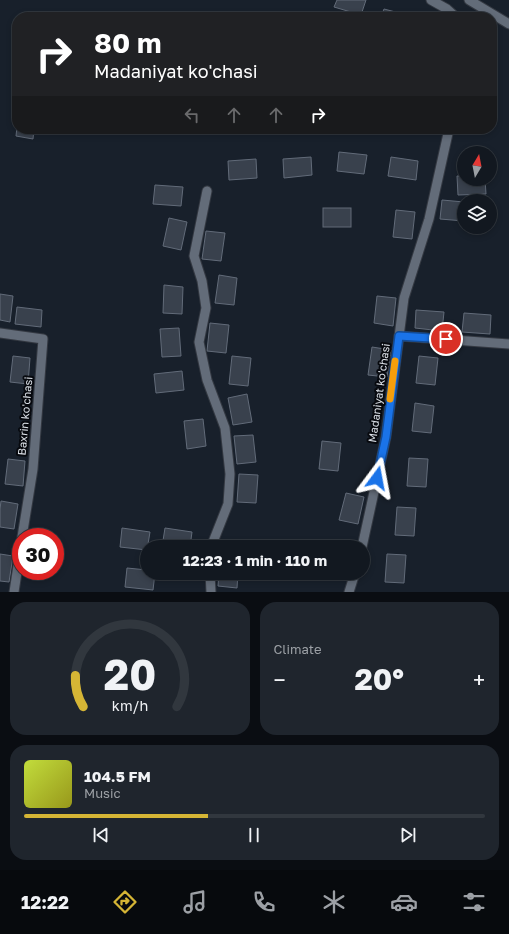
<!DOCTYPE html>
<meta charset="utf-8">
<style>
:root{--surface:#121820;--page:#1f252d;--text:#f1f3f6;--muted:#9ca0a5;--line:#31373e;--accent:#d5b535}
body{margin:0;font-family:"Golos Text",sans-serif;background:var(--page);color:var(--text);height:100vh;display:flex;flex-direction:column;font-size:15px;white-space:nowrap}
*{box-sizing:border-box;margin:0}
p{font-size:13px;color:var(--muted)}
.icon{flex:none;width:22px;height:22px;fill:none;stroke:currentColor;stroke-width:2;stroke-linecap:round;stroke-linejoin:round}
.map{position:relative;height:592px;overflow:hidden}
.sheet{display:flex;flex-direction:column;gap:10px;padding:10px;background:#0a0d12;flex:1}
.sheet>*{flex:none}
.guide{position:absolute;left:12px;top:12px;width:485px;height:122px;border-radius:16px;box-shadow:0 2px 6px #0003,0 0 0 1px var(--line);background:#202124;color:#fff;overflow:hidden}
.needle{width:26px;rotate:10deg}
.controls{position:absolute;left:457px;top:146px;display:grid;gap:8px}
.controls a{display:grid;place-items:center;width:40px;height:40px;border-radius:50%;background:var(--surface);box-shadow:0 2px 6px #0003,0 0 0 1px var(--line);font-size:20px}
.speed{position:absolute;left:12px;top:528px;display:flex;gap:8px;font-size:20px;font-weight:700;text-align:center}
.speed>*{display:grid;place-content:center;width:52px;height:52px;border-radius:50%;background:var(--surface);box-shadow:0 2px 6px #0003,0 0 0 1px var(--line);line-height:1}
.speed .limit{border:6px solid #d22;background:#fff;color:#111}
.pin{position:absolute;display:grid;place-items:center;width:34px;height:34px;color:#fff;margin:-17px;border:2px solid #fff;border-radius:50%;box-shadow:0 1px 4px #0007}
.me{position:absolute;width:44px;margin:-22px;rotate:13deg;stroke-linejoin:round;filter:drop-shadow(0 0 3px #0008)}
.turn{display:flex;align-items:center;gap:14px;height:84px;padding:0 16px;font-size:18px}
.turn .icon{width:52px;height:52px;stroke-width:2.5}
.turn b{display:block;font-size:28px;line-height:34px}
.lanes{display:flex;align-items:center;height:38px;padding:0 16px;background:#0003;justify-content:center;gap:20px;direction:ltr}
.lanes .off{opacity:.35}
.big{font-size:30px;font-weight:700;line-height:1.1}
.sheet .card{flex:1;display:flex;flex-direction:column;justify-content:center;gap:6px;min-width:0;padding:0 14px;border-radius:16px;background:var(--page)}
.sheet .dial{align-items:center;gap:0}
.dial svg{height:104px;overflow:visible;fill:none;stroke:var(--line);stroke-width:7;stroke-linecap:round;text-anchor:middle}
.dial text{fill:var(--text);stroke:none}
.song{display:flex;align-items:center;gap:12px}
.cover{width:48px;height:48px;border-radius:6px;background:linear-gradient(135deg,hsl(70 70% 55%),hsl(60 70% 35%))}
.played{height:4px;border-radius:2px;background:linear-gradient(90deg,var(--accent) 40%,var(--line) 40%)}
.keys{display:flex;justify-content:space-around;direction:ltr}
.heat{display:flex;justify-content:space-between;align-items:center;font-size:22px;direction:ltr}
.sheet .tiles{flex:1;display:grid;gap:10px;grid-template-columns:1fr 1fr}
.card:last-child{grid-column:span 2}
.trip{position:absolute;left:140px;top:540px;width:230px;height:40px;border-radius:20px;background:var(--surface);box-shadow:0 2px 6px #0003,0 0 0 1px var(--line);font-weight:700;line-height:40px;text-align:center}
.menu{display:flex;height:64px;justify-content:space-around;align-items:center;background:#070a0d;color:var(--muted)}
.menu .icon{width:28px;height:28px}
.menu .on{color:var(--accent)}
.menu b{font-size:18px;color:var(--text)}
.map>svg:first-child{display:block}
.building{fill:#39414d;stroke:#626b79}
.lines{fill:none;stroke-linecap:round;stroke-linejoin:round}
.street-casing{stroke:#343942;stroke-width:11}
.street{stroke:#636c79;stroke-width:9}
.route-casing{stroke:#114b97;stroke-width:10}
.route{stroke:#1a73e8;stroke-width:7}
.slow{stroke:#f59e0b;stroke-width:7}
.labels{text-anchor:middle;stroke-width:4;stroke-linejoin:round;paint-order:stroke}
.street-label{font-size:11px;fill:#dee3ea;stroke:#07090e}
</style>
<div class="map">
<svg width="509" height="592" viewBox="0 0 509 592">
<rect width="100%" height="100%" fill="#18202b"/>
<!-- building -->
<g class="building">
<polygon points="337,0 366,0 361,15 334,7"/>
<polygon points="384,9 411,16 411,17 381,17"/>
<polygon points="17,127 17,129 34,129 33,139 16,136"/>
<polygon points="339,152 367,155 364,174 337,171"/>
<polygon points="311,157 312,175 284,178 283,159"/>
<polygon points="391,157 418,161 416,180 388,176"/>
<polygon points="256,159 257,178 229,180 228,161"/>
<polygon points="457,176 464,176 464,179 485,179 486,194 458,195"/>
<polygon points="155,185 183,187 181,206 153,204"/>
<polygon points="442,200 464,202 464,221 440,219"/>
<rect x="323" y="208" width="28" height="19"/>
<polygon points="396,210 415,212 412,239 393,237"/>
<polygon points="169,218 187,222 181,250 163,246"/>
<polygon points="206,231 225,233 221,261 202,259"/>
<polygon points="219,275 237,278 234,305 215,303"/>
<polygon points="164,285 183,287 182,314 163,313"/>
<polygon points="0,294 13,296 10,322 0,320"/>
<polygon points="377,296 396,298 393,326 374,323"/>
<polygon points="17,307 42,310 41,327 15,324"/>
<polygon points="416,310 444,312 442,331 415,328"/>
<polygon points="464,313 491,315 490,334 462,332"/>
<polygon points="210,323 229,325 226,353 207,351"/>
<polygon points="179,328 181,356 162,357 160,329"/>
<polygon points="372,347 391,350 387,377 368,375"/>
<polygon points="13,356 30,358 28,384 10,382"/>
<polygon points="232,356 251,358 248,386 229,384"/>
<polygon points="419,356 438,358 435,385 416,383"/>
<polygon points="182,371 184,390 156,393 154,374"/>
<polygon points="247,394 252,422 233,425 228,398"/>
<polygon points="415,403 434,406 431,433 412,431"/>
<polygon points="203,419 206,446 187,449 184,421"/>
<polygon points="253,435 256,462 237,464 234,436"/>
<polygon points="322,441 341,443 338,471 319,469"/>
<polygon points="409,458 428,459 426,487 407,486"/>
<polygon points="8,459 25,461 23,486 5,484"/>
<polygon points="239,474 258,475 256,503 237,502"/>
<polygon points="346,493 364,497 358,524 339,520"/>
<polygon points="1,501 18,504 14,529 0,527 0,509"/>
<polygon points="397,507 416,508 414,536 395,535"/>
<polygon points="122,528 150,532 147,550 120,547"/>
<polygon points="165,528 192,532 190,547 162,547"/>
<polygon points="335,543 345,547 334,547"/>
<polygon points="0,554 13,556 9,582 0,581"/>
<polygon points="387,554 406,555 404,583 385,582"/>
<polygon points="127,568 147,570 147,573 155,573 153,590 125,587"/>
<polygon points="219,573 238,573 237,588 218,586"/>
</g>
<g class="lines">
<defs>
<g id="street">
<polyline points="431,0 447,9 456,17"/>
<polyline points="469,0 509,24"/>
<polyline points="207,191 194,256 202,281 206,308 199,342 207,380 225,428 230,474 228,504 211,547"/>
<polyline points="0,333 43,339 33,469 22,537"/>
<polyline points="399,336 509,344"/>
<polyline points="362,547 386,437 404,298 429,219 449,129"/>
<polyline points="210,573 211,592"/>
<polyline points="14,592 21,546"/>
<polyline points="349,592 355,573"/>
</g>
</defs>
<!-- street casing -->
<use href="#street" class="street-casing"/>
<!-- street -->
<use href="#street" class="street"/>
</g>
<g class="lines">
<defs>
<polyline id="route" points="377,478 386,437 399,336 446,339"/>
</defs>
<!-- route casing -->
<use href="#route" class="route-casing"/>
<!-- route -->
<use href="#route" class="route"/>
<!-- slow -->
<polyline class="slow" points="390,399 395,361"/>
</g>
<g class="labels">
<!-- street labels -->
<g class="street-label">
<text transform="translate(379 393) rotate(-82)" y="4">Madaniyat ko'chasi</text>
<text transform="translate(25 416) rotate(-85)" y="4">Baxrin ko'chasi</text>
</g>
</g>
</svg>
<div class="controls">
<a><svg class="needle" viewBox="-14 -14 28 28"><path d="M0-13l5 13h-10z" fill="#e53935"/><path d="M0 13l5-13h-10z" fill="#9ca0a5"/></svg></a>
<a><svg class="icon" aria-label="layers" viewBox="0 0 24 24"><path d="M12 4l9 5-9 5-9-5zM3 14l9 5 9-5"/></svg></a>
</div>
<div class="speed"><div class="limit">30</div></div>
<div class="pin" style="left:446px;top:339px;background:#d93025"><svg class="icon" aria-label="arrive" viewBox="0 0 24 24"><path d="M6 21V4h12l-3 4 3 4H6"/></svg></div>
<svg class="me" style="left:377px;top:478px" viewBox="-20 -20 40 40"><path d="M0-17L14 15 0 8-14 15z" fill="#1a73e8" stroke="#fff" stroke-width="4"/></svg>
<div class="trip">12:23 · 1 min · 110 m</div>
<div class="guide">
<div class="turn"><svg class="icon" aria-label="right" viewBox="0 0 24 24"><path d="M7 20v-9h11M14 6l5 5-5 5"/></svg><div><b>80 m</b>Madaniyat ko'chasi</div></div>
<div class="lanes"><svg class="icon off" aria-label="left" viewBox="0 0 24 24"><path d="M17 20v-9H6M10 6l-5 5 5 5"/></svg><svg class="icon off" aria-label="ahead" viewBox="0 0 24 24"><path d="M12 20V5M6 11l6-6 6 6"/></svg><svg class="icon off" aria-label="ahead" viewBox="0 0 24 24"><path d="M12 20V5M6 11l6-6 6 6"/></svg><svg class="icon" aria-label="right" viewBox="0 0 24 24"><path d="M7 20v-9h11M14 6l5 5-5 5"/></svg></div>
</div>
</div>
<section class="sheet">
<div class="tiles">
<div class="card dial"><svg viewBox="0 0 100 80">
<path d="M14 69A42 42 0 1 1 86 69"/>
<path d="M14 69A42 42 0 0 1 8 45" stroke="#d5b535"/>
<text x="50" y="56" font-size="32" font-weight="700">20</text>
<text x="50" y="72" font-size="11">km/h</text>
</svg></div>
<div class="card"><p>Climate</p>
<div class="heat"><a>−</a><b class="big">20°</b><a>+</a></div>
</div>
<div class="card">
<div class="song"><i class="cover"></i><div><b>104.5 FM</b><p>Music</p></div></div>
<div class="played"></div>
<div class="keys"><svg class="icon" aria-label="previous" viewBox="0 0 24 24"><path d="M18 5L8 12l10 7zM5 5v14"/></svg><svg class="icon" aria-label="pause" viewBox="0 0 24 24"><path d="M8 5v14M16 5v14"/></svg><svg class="icon" aria-label="next" viewBox="0 0 24 24"><path d="M6 5l10 7-10 7zM19 5v14"/></svg></div>
</div>
</div>
</section>
<nav class="menu">
<b>12:22</b>
<svg class="icon on" aria-label="directions" viewBox="0 0 24 24"><path d="M12 3l9 9-9 9-9-9zM9 14v-3h6M13 9l2 2-2 2"/></svg>
<svg class="icon" aria-label="music" viewBox="0 0 24 24"><path d="M9 18V5l10-2v13"/><circle cx="6" cy="18" r="3"/><circle cx="16" cy="16" r="3"/></svg>
<svg class="icon" aria-label="phone" viewBox="0 0 24 24"><path d="M5 4h4l2 5-3 2q2 4 5 5l2-3 5 2v4C11 20 4 13 5 4z"/></svg>
<svg class="icon" aria-label="climate" viewBox="0 0 24 24"><path d="M12 3v18M4 7l16 10M4 17L20 7"/></svg>
<svg class="icon" aria-label="car" viewBox="0 0 24 24"><path d="M5 17H2v-5l4-1 3-4h7l3 4 3 1v5h-3M9 17h6M6 11h13"/><circle cx="7" cy="17" r="2"/><circle cx="17" cy="17" r="2"/></svg>
<svg class="icon" aria-label="filters" viewBox="0 0 24 24"><path d="M4 7h16M4 17h16"/><circle cx="9" cy="7" r="2"/><circle cx="15" cy="17" r="2"/></svg>
</nav>
